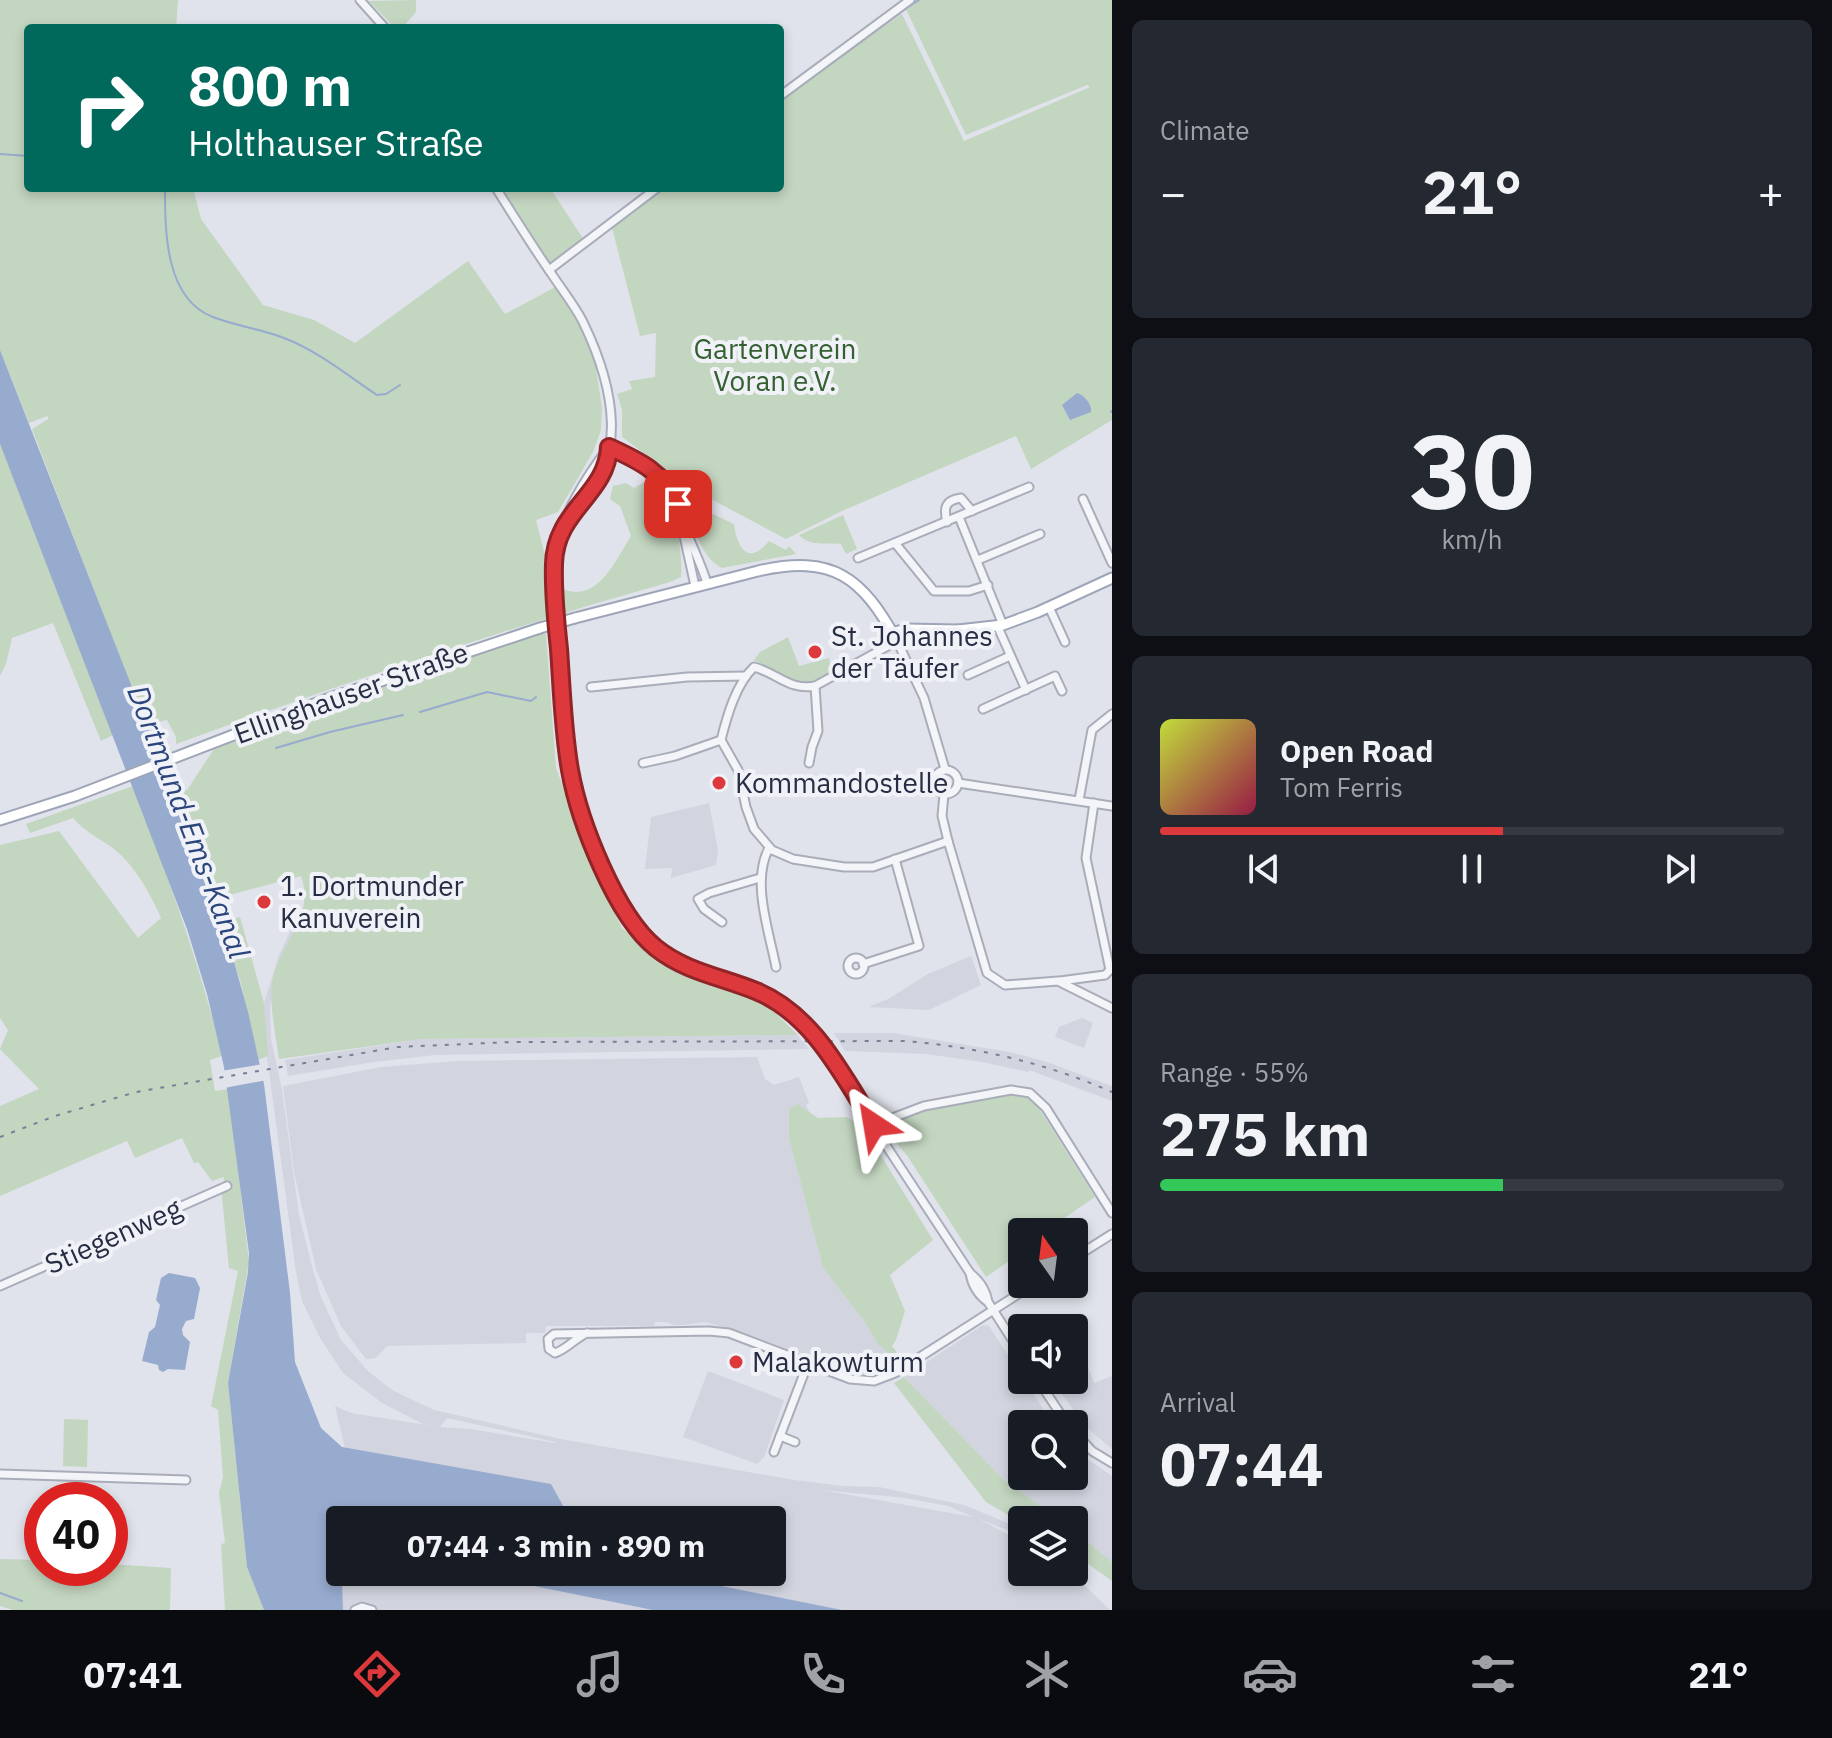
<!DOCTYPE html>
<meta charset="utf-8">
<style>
:root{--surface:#171b24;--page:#242831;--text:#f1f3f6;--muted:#9ea1a6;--line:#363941;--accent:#dd383b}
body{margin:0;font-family:"IBM Plex Sans",sans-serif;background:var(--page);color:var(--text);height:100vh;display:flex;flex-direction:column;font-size:30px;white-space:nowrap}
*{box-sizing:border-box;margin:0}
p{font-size:26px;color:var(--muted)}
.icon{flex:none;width:44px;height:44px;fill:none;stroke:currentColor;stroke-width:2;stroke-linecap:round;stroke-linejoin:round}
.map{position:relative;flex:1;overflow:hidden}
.panel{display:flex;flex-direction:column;gap:20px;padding:20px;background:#0d0f14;width:720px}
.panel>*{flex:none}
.hud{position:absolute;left:24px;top:24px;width:760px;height:168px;border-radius:8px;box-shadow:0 4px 12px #0003;background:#00695c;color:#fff;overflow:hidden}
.needle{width:52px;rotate:346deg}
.tools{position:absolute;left:1008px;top:1218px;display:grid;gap:16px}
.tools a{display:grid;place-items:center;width:80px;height:80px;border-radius:8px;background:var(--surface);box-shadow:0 4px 12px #0003;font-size:40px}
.speed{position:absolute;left:24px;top:1482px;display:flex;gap:16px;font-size:40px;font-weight:700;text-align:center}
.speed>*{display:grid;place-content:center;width:104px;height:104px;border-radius:50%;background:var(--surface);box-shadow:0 4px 12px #0003;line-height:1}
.speed .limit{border:12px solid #d22;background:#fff;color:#111}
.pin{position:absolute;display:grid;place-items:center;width:68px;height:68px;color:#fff;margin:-34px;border-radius:16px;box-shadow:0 4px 12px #0006}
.me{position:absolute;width:88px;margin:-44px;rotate:327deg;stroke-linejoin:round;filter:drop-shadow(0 0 6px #0008)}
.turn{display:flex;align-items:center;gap:28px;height:168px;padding:0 32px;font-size:36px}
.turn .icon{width:104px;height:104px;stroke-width:2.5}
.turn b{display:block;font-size:56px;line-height:68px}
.big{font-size:60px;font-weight:700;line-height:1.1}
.panel .tile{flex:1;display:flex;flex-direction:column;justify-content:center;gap:12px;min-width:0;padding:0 28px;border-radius:12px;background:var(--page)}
.panel .dial{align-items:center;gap:0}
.dial b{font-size:104px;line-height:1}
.song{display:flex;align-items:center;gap:24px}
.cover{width:96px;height:96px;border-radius:12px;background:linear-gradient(135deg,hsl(70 70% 55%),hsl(340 70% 35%))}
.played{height:8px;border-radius:4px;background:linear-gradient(90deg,var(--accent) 55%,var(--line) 55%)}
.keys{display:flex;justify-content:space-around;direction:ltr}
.heat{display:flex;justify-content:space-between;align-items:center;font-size:44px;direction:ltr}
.charge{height:12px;border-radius:6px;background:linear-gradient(90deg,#34c759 55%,var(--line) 0)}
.trip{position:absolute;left:326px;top:1506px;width:460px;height:80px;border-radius:8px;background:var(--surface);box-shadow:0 4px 12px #0003;font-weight:700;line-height:80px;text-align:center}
.dock{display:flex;height:128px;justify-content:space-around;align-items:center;background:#090b0e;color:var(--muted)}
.dock .icon{width:56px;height:56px}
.dock .current{color:var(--accent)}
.dock b{font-size:36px;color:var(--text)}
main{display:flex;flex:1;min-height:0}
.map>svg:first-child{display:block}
.built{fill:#d2d5e0;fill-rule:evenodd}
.green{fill:#c3d6c0}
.water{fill:#97abcf}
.pier{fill:#e0e3eb}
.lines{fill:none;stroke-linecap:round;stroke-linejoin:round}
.stream{stroke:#97abcf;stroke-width:2}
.minor-casing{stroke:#a8adb9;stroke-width:11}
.major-casing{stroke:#9ea5b8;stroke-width:13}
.minor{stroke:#f3f5f8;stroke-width:7}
.major{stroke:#fff;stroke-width:9}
.rail{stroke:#787f96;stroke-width:2;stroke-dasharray:4 8;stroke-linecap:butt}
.major-bridge-casing{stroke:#9ea5b8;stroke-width:13;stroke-linecap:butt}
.major-bridge{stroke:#fff;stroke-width:9}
.route-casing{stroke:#902426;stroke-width:20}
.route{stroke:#dd383b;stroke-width:14}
.poi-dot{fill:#dd383b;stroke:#f0f2f8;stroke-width:3}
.labels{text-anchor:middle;stroke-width:8;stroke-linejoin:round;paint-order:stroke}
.park-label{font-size:28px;fill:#356132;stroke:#f0f2f8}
.poi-label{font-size:28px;fill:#272e44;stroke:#f0f2f8;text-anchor:start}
.street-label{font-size:28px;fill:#272e44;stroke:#f0f2f8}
.water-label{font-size:30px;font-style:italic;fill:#2c467d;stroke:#f0f2f8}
</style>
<main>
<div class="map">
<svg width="1112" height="1610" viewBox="0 0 1112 1610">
<rect width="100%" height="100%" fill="#e0e3eb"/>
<!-- built -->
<g class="built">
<polygon points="709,803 718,850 716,865 671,878 672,868 645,869 651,817"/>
<path d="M314,896L279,972L270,1007L271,1039L282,1090L299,1215L314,1274L321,1297L341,1340L368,1371L392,1390L434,1410L561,1439L794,1480L843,1486L879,1487L964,1505L1022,1529V1536L979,1519L1022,1542V1572H1071L1110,1610H340L342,1572H772V1520H344L345,1448L335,1406L351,1413L433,1426L423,1424L382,1403L343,1373L320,1338L302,1301L296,1272L265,1042L264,1003L279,955L290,932ZM447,1418L555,1442V1443L470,1429L440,1427ZM822,1490L905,1498L948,1506L973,1517Z"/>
<polygon points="971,956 981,985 929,1010 868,1007 888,999 928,974"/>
<polygon points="1082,1018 1093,1023 1084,1048 1055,1037 1059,1027"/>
<polygon points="834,1033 893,1033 1010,1052 1047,1062 1112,1086 1112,1101 1029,1070 1029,1072 982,1062 926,1054 845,1051"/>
<polygon points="797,1035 809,1049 435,1055 374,1062 288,1076 285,1060 421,1039"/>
<polygon points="757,1057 765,1079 774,1085 799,1077 809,1103 806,1105 809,1112 798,1105 789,1109 789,1139 823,1268 865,1322 877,1343 892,1356 873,1363 872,1375 848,1372 742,1332 705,1322 683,1325 673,1325 667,1322 655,1322 654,1326 546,1326 545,1333 526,1333 526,1343 387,1346 376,1358 366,1359 341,1326 316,1269 294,1172 283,1086 381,1067 458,1061"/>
<polygon points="983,1325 989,1326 1053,1424 1022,1424 1022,1476 1074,1476 1074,1450 1112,1476 1112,1562 1074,1531 1074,1520 1060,1520 1003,1479 904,1377"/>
<polygon points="1085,1359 1094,1383 1112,1376 1112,1449 1085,1426 1052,1380 1074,1380 1074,1364"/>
<polygon points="708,1371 784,1400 764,1457 757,1464 683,1437"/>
</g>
<!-- green -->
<g class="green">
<path d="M0,0H178L176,28H28V188H193L201,219L263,305L314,320L355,343L468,261L505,314L559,285L592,342L602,408L601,430L593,452L558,512L536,520L552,583C557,586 563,590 569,591C600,599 618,556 631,536L620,506L610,499L613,486L626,483L634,488L650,479C674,505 683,542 681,577L670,582C503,629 339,685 176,744V737L167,720L152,724L162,749L156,752L32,429L48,419V416L29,423L0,350Z"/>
<polygon points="416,0 416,12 402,28 395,28 369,1"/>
<polygon points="915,0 1112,0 1112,420 1031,469 1016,436 842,511 786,539 694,490 682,493 664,468 622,437 622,409 617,394 632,389 629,381 655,377 656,333 640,336 611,224 657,188 780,188 780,97 902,14 964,141 1090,87 1087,85 966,135 905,7"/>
<polygon points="496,188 550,188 586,243 549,270"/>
<polygon points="0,444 113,735 101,741 53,623 12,638 6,664 0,676"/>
<path d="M692,504L734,524C737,547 748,567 769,541L786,550L789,546L796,554L722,568C700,557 695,528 687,506Z"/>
<path d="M843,515L857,549L846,554L841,544C826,542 810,547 799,535Z"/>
<path d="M541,634H546L556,768L596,874L622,928L659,962L707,985L748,997L772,1010L798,1035L421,1039L279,1059C276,1037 269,1004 272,983C278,944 316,918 301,876L214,899L171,789L187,790L216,746L333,702L472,654Z"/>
<path d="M788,637L799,666L829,658L832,671C797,694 788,678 754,660L760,652Z"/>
<path d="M133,786C167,875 200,963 222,1056L210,1060L215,1091L228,1089L229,1093L249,1262L228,1383L247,1567L264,1610H225L221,1544L225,1543L219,1493L223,1477L218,1410L211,1406L238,1271L229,1268L222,1197L224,1177L212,1181L198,1162L194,1163L182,1138L135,1158L127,1141L0,1196V1106L39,1089L0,1049L8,1030L0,1018V845L59,831L138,938L161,918C150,893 136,867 114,849C99,838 85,832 73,818L30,833L26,824Z"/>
<polygon points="240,917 264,1003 268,1056 258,1060 241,984 222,923"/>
<path d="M1012,1095L1025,1096L1035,1102L1095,1197L1060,1221L1052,1232H1022V1252L986,1277L908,1157L887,1131C898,1107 985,1099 1012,1095Z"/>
<polygon points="798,1104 818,1118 846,1117 862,1125 933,1240 890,1275 905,1311 896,1340 892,1346 897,1352 892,1356 877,1343 865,1322 823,1268 789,1139 789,1109"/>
<polygon points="904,1377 1003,1479 1060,1520 1022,1520 1022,1523 986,1502 894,1383"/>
<polygon points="64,1419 88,1420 87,1467 63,1466"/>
<polygon points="1074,1531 1112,1562 1112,1581 1074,1554"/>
<polygon points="0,1559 42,1560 42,1568 110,1568 110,1564 171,1568 170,1610 13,1610 0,1606"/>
</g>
<!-- water -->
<g class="water">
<polygon points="0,350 195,848 231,951 248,1012 264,1084 290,1293 295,1362 321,1428 342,1447 551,1484 571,1520 340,1520 343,1610 264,1610 247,1567 228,1383 248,1272 249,1253 224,1067 207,994 187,929 0,444"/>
<path d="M1077,393C1084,395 1092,404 1091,412L1070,420L1062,405Z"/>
<polygon points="169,1273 195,1278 200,1288 194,1319 186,1321 182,1329 183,1335 190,1342 185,1370 168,1369 163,1372 159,1370 158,1365 142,1361 149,1332 155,1327 160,1305 156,1300 161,1278"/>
<polygon points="464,1572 651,1572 842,1610 653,1610"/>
</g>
<!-- pier -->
<polygon class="pier" points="263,1064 267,1080 224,1088 221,1071"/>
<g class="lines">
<!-- stream -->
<g class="stream">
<polyline points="905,9 919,0"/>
<polyline points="828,66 900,13"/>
<polyline points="780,101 823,69"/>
<polyline points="0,154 28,156"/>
<path d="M165,188C165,231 165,299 213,317C236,326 261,329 284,338C318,351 347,375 377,395L386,394L400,385"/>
<polyline points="654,194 663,188"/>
<polyline points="1111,412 1112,411"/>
<polyline points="420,712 487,692 531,701 536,697"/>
<polyline points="276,748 330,732 403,715"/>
<polyline points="0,1593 22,1601"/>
</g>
<defs>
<g id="minor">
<polyline points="360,0 385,28"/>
<polyline points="780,96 910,0"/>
<path d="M496,188C514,217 533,247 553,276C563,291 575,306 583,322C613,384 633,464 570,514"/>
<polyline points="549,270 657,188"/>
<path d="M609,447C587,475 559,520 554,555C550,582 556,613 558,640C561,684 561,730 570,773C582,824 614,913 654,947C685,973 724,976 759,993C780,1002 796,1017 812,1033L970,1273C979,1280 986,1290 988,1302L1022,1355"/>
<path d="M609,447C657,469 666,475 684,525C691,544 701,563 707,583"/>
<polyline points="1083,499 1112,563"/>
<polyline points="959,517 1003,625"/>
<path d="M947,522C943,507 946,500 961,498L972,511"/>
<polyline points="685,529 684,536 695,586"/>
<polyline points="895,543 934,591 969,591 988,585"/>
<polyline points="858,558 1029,487"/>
<polyline points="978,560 1040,534"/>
<polyline points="1049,607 1065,642"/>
<polyline points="997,625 1026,690"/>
<polyline points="968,675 1010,656"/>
<polyline points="591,687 687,677 746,676"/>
<polyline points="983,709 1055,676 1062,691"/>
<polyline points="643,763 675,756 721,740"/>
<polyline points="809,763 812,747 818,731 815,686"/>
<path d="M945,769L924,698L897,641L815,686C790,691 777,673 754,667C736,684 727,716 721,740L738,770L746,807L754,829L772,850L793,859L844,867H873L948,841"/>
<circle cx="946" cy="782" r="12"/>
<polyline points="958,783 1112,806"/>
<polyline points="944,794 942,816 948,841 987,973 1005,985 1058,981 1112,1008"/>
<polyline points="1079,800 1092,730 1112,714"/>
<path d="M769,848C751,881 769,931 776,967"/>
<polyline points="722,922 704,909 698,899 709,893 760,878"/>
<circle cx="856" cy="966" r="8"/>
<polyline points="863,964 919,946 895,859"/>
<polyline points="1060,981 1105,975 1110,970 1086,858 1094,803"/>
<polyline points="874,1125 924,1106 1011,1090 1030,1093 1046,1108 1112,1213"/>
<polyline points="1074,1258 1112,1234"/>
<path d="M970,1273C972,1285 978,1295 988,1302"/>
<polyline points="0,1286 227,1186"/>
<path d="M587,1333C574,1339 567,1349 555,1353L549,1349L548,1339L554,1334L709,1331L729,1333L850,1379L874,1381L895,1373L1034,1284"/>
<polyline points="1038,1380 1067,1424"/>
<polyline points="1074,1431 1092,1451 1112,1463"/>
<polyline points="780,1436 795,1442"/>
<polyline points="774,1452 808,1363"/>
<polyline points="0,1474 186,1480"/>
<polyline points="355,1610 362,1607 372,1610"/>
</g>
<g id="major">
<path d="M575,618L758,571C833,554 862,577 897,641C917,634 939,638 958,630"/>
<polyline points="892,633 906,629 958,630 1003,625 1038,612 1112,578"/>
<polyline points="0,820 75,796 327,699 540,628"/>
</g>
</defs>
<!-- minor casing -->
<use href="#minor" class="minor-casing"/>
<!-- major casing -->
<use href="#major" class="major-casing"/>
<!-- minor -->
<use href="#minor" class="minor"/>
<!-- major -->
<use href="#major" class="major"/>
<!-- rail -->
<path class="rail" d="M0,1137L55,1116L136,1092L398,1047L512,1042L905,1041C977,1047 1046,1063 1112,1092"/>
<defs>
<polyline id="major-bridge" points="540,628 575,618"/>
</defs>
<!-- major-bridge casing -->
<use href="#major-bridge" class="major-bridge-casing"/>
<!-- major-bridge -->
<use href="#major-bridge" class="major-bridge"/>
</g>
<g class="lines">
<defs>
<path id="route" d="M678,504C663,472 640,461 609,447C607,495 555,510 554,564C553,593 556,621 559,649C562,690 563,730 570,770C579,821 616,916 656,948C686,972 722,977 756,991C813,1014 843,1076 874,1125"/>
</defs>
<!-- route casing -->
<use href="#route" class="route-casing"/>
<!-- route -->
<use href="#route" class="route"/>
</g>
<!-- markers -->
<g class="poi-dot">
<circle cx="815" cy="652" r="8"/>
<circle cx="719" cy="783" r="8"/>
<circle cx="264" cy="902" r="8"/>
<circle cx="736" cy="1362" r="8"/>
</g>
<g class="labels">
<!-- park labels -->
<g class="park-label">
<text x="775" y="359">Gartenverein<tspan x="775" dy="32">Voran e.V.</tspan></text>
</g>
<!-- poi labels -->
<g class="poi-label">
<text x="831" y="646">St. Johannes<tspan x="831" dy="32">der Täufer</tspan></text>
<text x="735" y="793">Kommandostelle</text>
<text x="280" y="896">1. Dortmunder<tspan x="280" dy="32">Kanuverein</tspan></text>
<text x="752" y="1372">Malakowturm</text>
</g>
<!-- street labels -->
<g class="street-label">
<text transform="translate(351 693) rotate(-20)" y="10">Ellinghauser Straße</text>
<text transform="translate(113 1236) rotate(-24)" y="10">Stiegenweg</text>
</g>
<!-- water labels -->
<g class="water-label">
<text transform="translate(188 822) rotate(69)" y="10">Dortmund-Ems-Kanal</text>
</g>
</g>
</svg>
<div class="tools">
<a><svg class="needle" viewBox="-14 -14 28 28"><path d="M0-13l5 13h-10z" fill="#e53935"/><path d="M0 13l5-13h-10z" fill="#9ea1a6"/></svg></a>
<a><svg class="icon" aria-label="sound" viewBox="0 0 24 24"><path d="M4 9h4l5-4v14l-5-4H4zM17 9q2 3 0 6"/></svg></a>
<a><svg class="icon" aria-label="search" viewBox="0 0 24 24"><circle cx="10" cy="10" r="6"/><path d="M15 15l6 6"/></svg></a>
<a><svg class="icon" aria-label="layers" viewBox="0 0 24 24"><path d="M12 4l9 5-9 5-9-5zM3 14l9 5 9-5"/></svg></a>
</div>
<div class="speed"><div class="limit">40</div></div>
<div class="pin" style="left:678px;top:504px;background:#d93025"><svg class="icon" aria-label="arrive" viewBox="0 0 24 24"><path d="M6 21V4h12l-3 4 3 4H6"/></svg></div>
<svg class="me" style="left:874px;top:1125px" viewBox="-20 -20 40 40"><path d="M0-17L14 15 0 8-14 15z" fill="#dd383b" stroke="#fff" stroke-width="4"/></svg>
<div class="trip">07:44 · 3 min · 890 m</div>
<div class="hud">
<div class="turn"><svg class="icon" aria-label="right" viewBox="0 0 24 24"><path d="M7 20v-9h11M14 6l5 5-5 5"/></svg><div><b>800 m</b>Holthauser Straße</div></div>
</div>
</div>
<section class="panel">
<div class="tile"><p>Climate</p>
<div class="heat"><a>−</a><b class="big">21°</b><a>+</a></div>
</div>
<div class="tile dial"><b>30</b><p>km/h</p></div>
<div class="tile">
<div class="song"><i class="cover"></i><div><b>Open Road</b><p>Tom Ferris</p></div></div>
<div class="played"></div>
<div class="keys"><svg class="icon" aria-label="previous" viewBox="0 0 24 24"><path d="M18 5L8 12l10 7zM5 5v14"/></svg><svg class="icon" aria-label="pause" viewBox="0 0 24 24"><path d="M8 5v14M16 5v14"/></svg><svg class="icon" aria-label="next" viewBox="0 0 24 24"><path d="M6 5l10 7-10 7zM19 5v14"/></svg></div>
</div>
<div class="tile"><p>Range · 55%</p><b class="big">275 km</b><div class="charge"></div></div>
<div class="tile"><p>Arrival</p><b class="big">07:44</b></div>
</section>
</main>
<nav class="dock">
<b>07:41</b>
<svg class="icon current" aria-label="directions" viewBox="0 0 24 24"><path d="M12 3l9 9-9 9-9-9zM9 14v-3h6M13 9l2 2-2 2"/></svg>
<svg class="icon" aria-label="music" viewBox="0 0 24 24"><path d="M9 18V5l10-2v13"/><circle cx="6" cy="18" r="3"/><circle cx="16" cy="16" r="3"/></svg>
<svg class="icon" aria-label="phone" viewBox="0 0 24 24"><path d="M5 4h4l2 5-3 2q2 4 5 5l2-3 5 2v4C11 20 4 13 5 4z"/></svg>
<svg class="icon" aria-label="climate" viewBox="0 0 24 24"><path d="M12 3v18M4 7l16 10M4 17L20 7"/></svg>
<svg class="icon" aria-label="car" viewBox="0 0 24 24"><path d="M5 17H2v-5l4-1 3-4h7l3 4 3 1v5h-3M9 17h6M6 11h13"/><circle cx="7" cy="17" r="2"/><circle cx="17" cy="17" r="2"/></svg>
<svg class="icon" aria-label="filters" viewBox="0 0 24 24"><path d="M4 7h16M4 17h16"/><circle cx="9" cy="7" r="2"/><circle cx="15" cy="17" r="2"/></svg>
<b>21°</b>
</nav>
